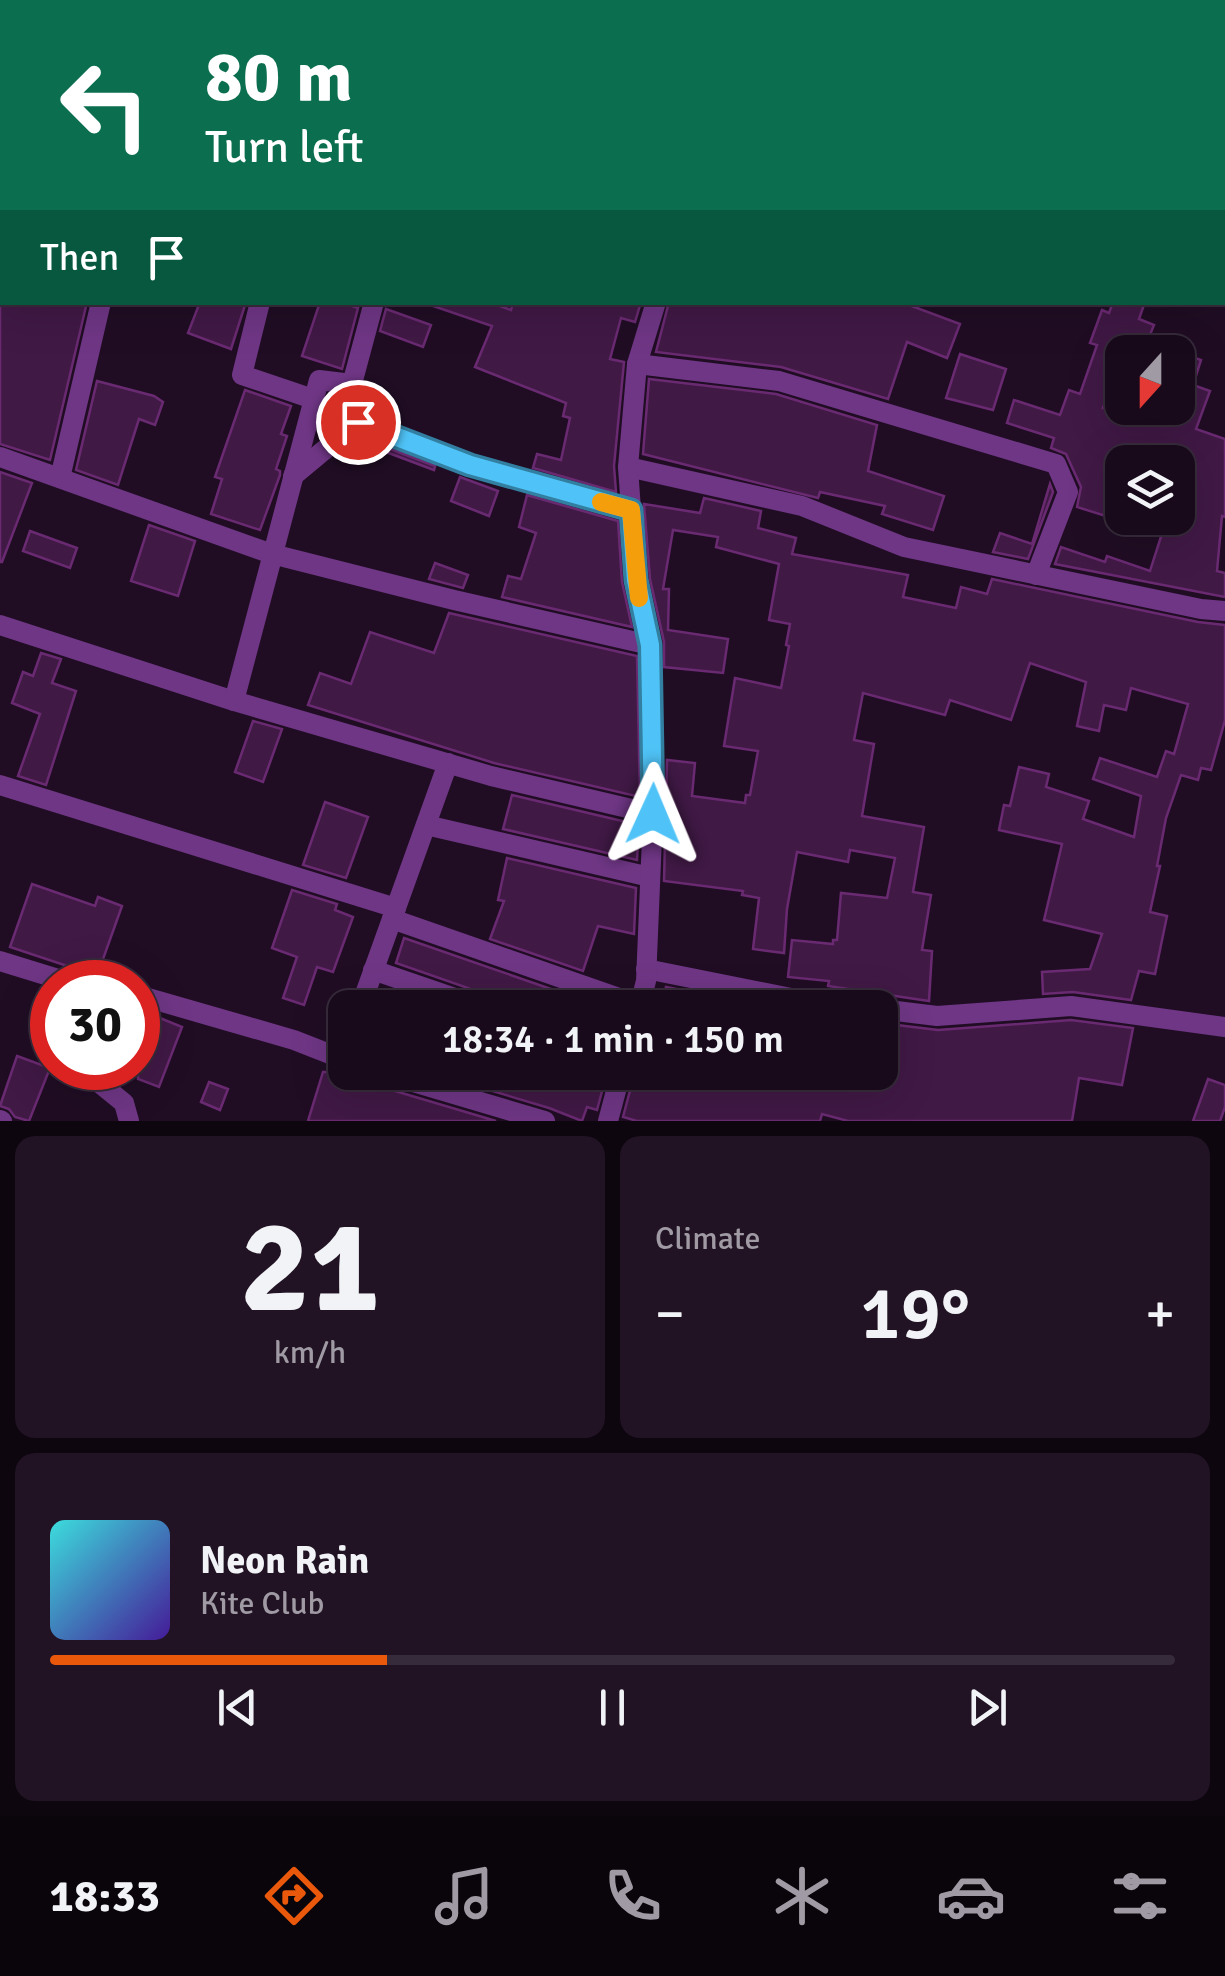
<!DOCTYPE html>
<meta charset="utf-8">
<style>
:root{--surface:#180a1b;--page:#211324;--text:#f1f3f6;--muted:#9f9aa3;--line:#362b3a;--accent:#ea580c}
body{margin:0;font-family:Signika,sans-serif;background:var(--page);color:var(--text);height:100vh;display:flex;flex-direction:column;font-size:38px;white-space:nowrap}
*{box-sizing:border-box;margin:0}
p{font-size:32px;color:var(--muted)}
.icon{flex:none;width:55px;height:55px;fill:none;stroke:currentColor;stroke-width:2;stroke-linecap:round;stroke-linejoin:round}
.map{position:relative;height:1121px;overflow:hidden}
.details{display:flex;flex-direction:column;gap:15px;padding:15px;background:#0d060f;flex:1}
.details>*{flex:none}
.hud{position:absolute;left:0px;top:0px;width:1225px;height:305px;box-shadow:0 10px 40px #0002,0 0 0 2px var(--line);background:#0b6e4f;color:#fff;overflow:hidden}
.needle{width:65px;rotate:201deg}
.controls{position:absolute;left:1105px;top:335px;display:grid;gap:20px}
.controls a{display:grid;place-items:center;width:90px;height:90px;border-radius:20px;background:var(--surface);box-shadow:0 10px 40px #0002,0 0 0 2px var(--line);font-size:50px}
.speed{position:absolute;left:30px;top:960px;display:flex;gap:20px;font-size:50px;font-weight:700;text-align:center}
.speed>*{display:grid;place-content:center;width:130px;height:130px;border-radius:50%;background:var(--surface);box-shadow:0 10px 40px #0002,0 0 0 2px var(--line);line-height:1}
.speed .limit{border:15px solid #d22;background:#fff;color:#111}
.pin{position:absolute;display:grid;place-items:center;width:85px;height:85px;color:#fff;margin:-42px;border:5px solid #fff;border-radius:50%;box-shadow:0 2px 10px #0007}
.me{position:absolute;width:110px;margin:-55px;rotate:1deg;stroke-linejoin:round;filter:drop-shadow(0 0 8px #0008)}
.turn{display:flex;align-items:center;gap:35px;height:210px;padding:0 40px;font-size:45px}
.turn .icon{width:130px;height:130px;stroke-width:2.5}
.turn b{display:block;font-size:70px;line-height:85px}
.then{display:flex;align-items:center;height:95px;padding:0 40px;background:#0003;gap:20px;font-size:38px}
.big{font-size:75px;font-weight:600;line-height:1.1}
.details .tile{flex:1;display:flex;flex-direction:column;justify-content:center;gap:15px;min-width:0;padding:0 35px;border-radius:20px;background:var(--page)}
.details .dial{align-items:center;gap:0}
.dial b{font-size:130px;line-height:1}
.song{display:flex;align-items:center;gap:30px}
.cover{width:120px;height:120px;border-radius:15px;background:linear-gradient(135deg,hsl(180 70% 55%),hsl(260 70% 35%))}
.played{height:10px;border-radius:5px;background:linear-gradient(90deg,var(--accent) 30%,var(--line) 30%)}
.keys{display:flex;justify-content:space-around;direction:ltr}
.heat{display:flex;justify-content:space-between;align-items:center;font-size:55px;direction:ltr}
.details .tiles{flex:1;display:grid;gap:15px;grid-template-columns:1fr 1fr}
.tile:last-child{grid-column:span 2}
.trip{position:absolute;left:328px;top:990px;width:570px;height:100px;border-radius:20px;background:var(--surface);box-shadow:0 10px 40px #0002,0 0 0 2px var(--line);font-weight:600;line-height:100px;text-align:center}
.menu{display:flex;height:160px;justify-content:space-around;align-items:center;background:#0a040b;color:var(--muted)}
.menu .icon{width:70px;height:70px}
.menu .selected{color:var(--accent)}
.menu b{font-size:45px;color:var(--text)}
.map>svg:first-child{display:block}
.building{fill:#401945;stroke:#6a2a72;stroke-width:2.5}
.lines{fill:none;stroke-linecap:round;stroke-linejoin:round}
.street{stroke:#6f3685;stroke-width:20}
.route-casing{stroke:#337fa1;stroke-width:25}
.route{stroke:#4fc3f7;stroke-width:18}
.slow{stroke:#f59e0b;stroke-width:18}
</style>
<div class="map">
<svg width="1225" height="1121" viewBox="0 0 1225 1121">
<rect width="100%" height="100%" fill="#200d24"/>
<!-- building -->
<g class="building">
<polygon points="0,302 87,302 50,460 0,444"/>
<polygon points="200,302 246,302 231,349 188,333"/>
<polygon points="320,302 341,302 358,308 342,369 302,356"/>
<polygon points="434,302 489,302 511,310 513,302 641,302 635,322 621,318 610,359 624,362 614,466 616,492 533,468 537,454 561,460 570,418 563,416 566,403 475,367 492,326 433,306"/>
<polygon points="669,302 901,302 960,324 947,358 907,342 888,399 781,367 656,352"/>
<polygon points="1113,302 1145,302 1139,319 1154,325 1143,352 1122,352 1103,408 1178,408 1178,352 1201,360 1193,385 1210,391 1196,429 1225,439 1225,517 1222,516 1217,571 1225,573 1225,597 1055,564 1061,547 1105,562 1107,556 1150,571 1167,518 1178,518 1194,462 1122,462 1122,481 1112,518 1077,507 1081,487 1066,454 1051,448 1054,438 1007,423 1014,400 1060,415 1069,390 1080,394 1097,345 1090,343 1102,310 1109,313"/>
<polygon points="386,309 431,325 423,347 380,331"/>
<polygon points="960,354 1006,369 993,410 946,398"/>
<polygon points="649,379 776,394 877,425 868,471 944,496 933,530 882,514 885,506 820,492 818,498 643,454"/>
<polygon points="97,381 154,396 163,402 155,425 139,419 118,485 76,470"/>
<polygon points="245,390 291,406 281,434 287,436 276,469 280,471 280,475 260,530 211,514 222,479 215,477"/>
<polygon points="372,442 435,466 434,470 370,446"/>
<polygon points="0,472 32,483 2,562 0,562"/>
<polygon points="460,477 498,491 489,516 451,501"/>
<polygon points="1050,484 1053,492 1028,559 993,552 1000,533 1032,544"/>
<polygon points="527,495 618,521 622,582 632,627 502,597 508,576 521,579 536,533 519,527"/>
<polygon points="704,498 761,511 758,528 796,538 792,554 908,575 903,597 956,608 961,587 987,594 992,579 1198,622 1225,625 1225,720 1211,770 1201,768 1198,780 1181,775 1166,818 1157,866 1160,866 1150,912 1167,916 1155,974 1139,971 1131,1000 1073,992 1043,994 1042,972 1090,969 1102,934 1044,920 1062,844 999,830 1004,805 1010,806 1019,767 1049,774 1046,787 1089,801 1083,819 1134,837 1141,796 1093,779 1100,758 1157,777 1166,751 1174,754 1188,704 1131,688 1126,710 1104,705 1099,731 1077,726 1086,682 1030,663 1011,720 950,700 945,715 863,693 854,740 874,744 862,816 924,827 913,892 931,895 922,950 932,951 929,1001 828,986 829,981 788,977 792,940 833,944 833,940 837,940 841,893 887,898 895,858 850,850 848,862 797,852 787,909 784,953 753,949 759,898 742,895 743,891 664,881 667,760 695,763 692,796 745,803 746,795 750,795 758,751 724,746 735,678 781,688 789,646 786,645 790,624 769,620 779,564 716,547 718,537 673,530 663,589 669,589 668,630 728,639 723,673 664,667 664,642 650,579 644,504 700,513"/>
<polygon points="149,525 195,541 178,596 131,581"/>
<polygon points="30,531 77,548 70,568 23,551"/>
<polygon points="435,563 468,575 463,588 429,579"/>
<polygon points="449,613 637,656 640,797 494,763 308,705 320,673 351,684 370,632 434,653"/>
<polygon points="41,653 61,659 52,683 76,691 46,785 18,776 40,714 12,703 23,672 33,676"/>
<polygon points="253,721 282,729 263,782 235,772"/>
<polygon points="512,795 639,825 637,860 503,829"/>
<polygon points="325,802 368,817 346,878 303,865"/>
<polygon points="507,858 636,888 634,934 598,926 583,971 490,939 504,901 498,900"/>
<polygon points="32,884 95,906 98,897 122,906 97,976 10,947"/>
<polygon points="292,890 337,904 335,910 353,917 333,972 317,967 304,1005 283,998 297,957 272,948"/>
<polygon points="404,938 574,997 570,1008 512,1008 496,1002 488,995 396,963"/>
<polygon points="666,987 768,1007 768,1008 663,1008"/>
<polygon points="138,1009 182,1027 159,1087 138,1079"/>
<polygon points="1071,1020 1133,1028 1122,1085 1079,1078 1072,1121 848,1121 822,1114 820,1121 637,1121 623,1117 635,1072 686,1072 724,1083 726,1072 880,1072 880,1023 938,1030"/>
<polygon points="17,1056 50,1068 29,1121 15,1117 9,1109 0,1106"/>
<polygon points="323,1072 366,1072 368,1081 375,1085 496,1121 308,1121"/>
<polygon points="429,1072 520,1072 551,1082 554,1072 566,1072 604,1084 597,1110 587,1107 582,1121 549,1108"/>
<polygon points="1208,1079 1225,1085 1225,1107 1220,1121 1193,1121"/>
<polygon points="209,1082 228,1089 220,1110 201,1102"/>
</g>
<g class="lines">
<!-- street -->
<g class="street">
<polyline points="214,0 223,2"/>
<polyline points="185,2 185,0"/>
<polyline points="760,2 762,0"/>
<polyline points="1212,2 1213,0"/>
<polyline points="0,113 2,114"/>
<polyline points="1222,247 1225,247"/>
<polyline points="260,302 242,375 313,399"/>
<polyline points="637,364 779,381 1056,464 1068,492 1036,575"/>
<polyline points="0,457 272,554 454,600 650,645"/>
<polyline points="628,467 802,506 904,547 1201,609 1225,611"/>
<polyline points="293,476 358,422 470,465 631,510"/>
<polyline points="60,478 101,302"/>
<polyline points="0,625 234,701 491,776 653,814"/>
<polyline points="234,701 319,380 352,384 374,302"/>
<polyline points="0,785 396,908"/>
<polyline points="426,825 650,877"/>
<polyline points="392,919 639,1005"/>
<polyline points="0,961 68,982"/>
<polyline points="646,969 796,999 864,1008"/>
<polyline points="373,970 484,1008"/>
<polyline points="138,995 294,1040 345,1060"/>
<polyline points="360,1008 448,763"/>
<polyline points="639,1008 646,981 654,789 650,645 636,581 628,467 637,364 656,302"/>
<polyline points="880,1009 937,1016 1071,1006 1225,1027"/>
<polyline points="81,1068 124,1103 129,1121"/>
<polyline points="379,1072 545,1121"/>
<polyline points="0,1120 2,1121"/>
<polyline points="608,1121 621,1072"/>
</g>
</g>
<g class="lines">
<defs>
<polyline id="route" points="358,422 470,465 631,510 636,580 650,645 653,814"/>
</defs>
<!-- route casing -->
<use href="#route" class="route-casing"/>
<!-- route -->
<use href="#route" class="route"/>
<!-- slow -->
<polyline class="slow" points="601,502 631,510 639,598"/>
</g>
</svg>
<div class="controls">
<a><svg class="needle" viewBox="-14 -14 28 28"><path d="M0-13l5 13h-10z" fill="#e53935"/><path d="M0 13l5-13h-10z" fill="#9f9aa3"/></svg></a>
<a><svg class="icon" aria-label="layers" viewBox="0 0 24 24"><path d="M12 4l9 5-9 5-9-5zM3 14l9 5 9-5"/></svg></a>
</div>
<div class="speed"><div class="limit">30</div></div>
<div class="pin" style="left:358px;top:422px;background:#d93025"><svg class="icon" aria-label="arrive" viewBox="0 0 24 24"><path d="M6 21V4h12l-3 4 3 4H6"/></svg></div>
<svg class="me" style="left:653px;top:814px" viewBox="-20 -20 40 40"><path d="M0-17L14 15 0 8-14 15z" fill="#4fc3f7" stroke="#fff" stroke-width="4"/></svg>
<div class="trip">18:34 · 1 min · 150 m</div>
<div class="hud">
<div class="turn"><svg class="icon" aria-label="left" viewBox="0 0 24 24"><path d="M17 20v-9H6M10 6l-5 5 5 5"/></svg><div><b>80 m</b>Turn left</div></div>
<div class="then">Then<svg class="icon" aria-label="arrive" viewBox="0 0 24 24"><path d="M6 21V4h12l-3 4 3 4H6"/></svg></div>
</div>
</div>
<section class="details">
<div class="tiles">
<div class="tile dial"><b>21</b><p>km/h</p></div>
<div class="tile"><p>Climate</p>
<div class="heat"><a>−</a><b class="big">19°</b><a>+</a></div>
</div>
<div class="tile">
<div class="song"><i class="cover"></i><div><b>Neon Rain</b><p>Kite Club</p></div></div>
<div class="played"></div>
<div class="keys"><svg class="icon" aria-label="previous" viewBox="0 0 24 24"><path d="M18 5L8 12l10 7zM5 5v14"/></svg><svg class="icon" aria-label="pause" viewBox="0 0 24 24"><path d="M8 5v14M16 5v14"/></svg><svg class="icon" aria-label="next" viewBox="0 0 24 24"><path d="M6 5l10 7-10 7zM19 5v14"/></svg></div>
</div>
</div>
</section>
<nav class="menu">
<b>18:33</b>
<svg class="icon selected" aria-label="directions" viewBox="0 0 24 24"><path d="M12 3l9 9-9 9-9-9zM9 14v-3h6M13 9l2 2-2 2"/></svg>
<svg class="icon" aria-label="music" viewBox="0 0 24 24"><path d="M9 18V5l10-2v13"/><circle cx="6" cy="18" r="3"/><circle cx="16" cy="16" r="3"/></svg>
<svg class="icon" aria-label="phone" viewBox="0 0 24 24"><path d="M5 4h4l2 5-3 2q2 4 5 5l2-3 5 2v4C11 20 4 13 5 4z"/></svg>
<svg class="icon" aria-label="climate" viewBox="0 0 24 24"><path d="M12 3v18M4 7l16 10M4 17L20 7"/></svg>
<svg class="icon" aria-label="car" viewBox="0 0 24 24"><path d="M5 17H2v-5l4-1 3-4h7l3 4 3 1v5h-3M9 17h6M6 11h13"/><circle cx="7" cy="17" r="2"/><circle cx="17" cy="17" r="2"/></svg>
<svg class="icon" aria-label="filters" viewBox="0 0 24 24"><path d="M4 7h16M4 17h16"/><circle cx="9" cy="7" r="2"/><circle cx="15" cy="17" r="2"/></svg>
</nav>
